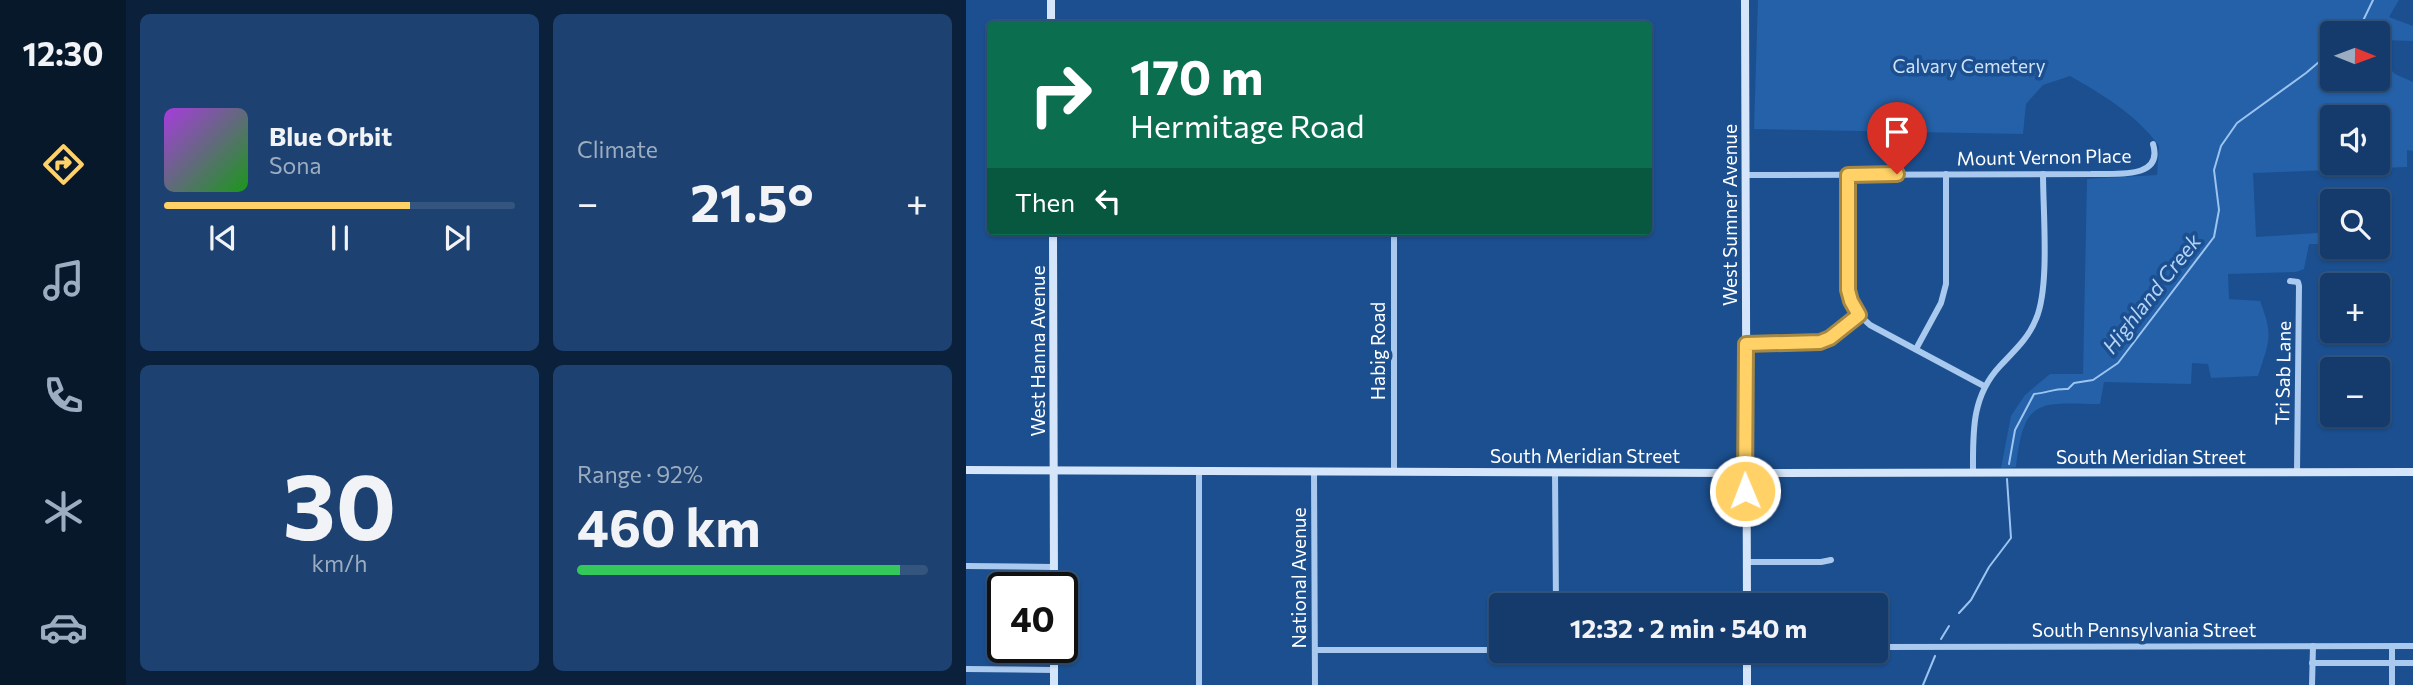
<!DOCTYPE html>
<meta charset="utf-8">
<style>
:root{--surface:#143b6b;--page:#1d4271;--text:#f1f3f6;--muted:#9dadc1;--line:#33557e;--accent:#ffd166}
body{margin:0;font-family:Commissioner,sans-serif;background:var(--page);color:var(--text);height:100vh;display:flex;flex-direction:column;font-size:26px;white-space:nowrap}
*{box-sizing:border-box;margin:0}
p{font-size:23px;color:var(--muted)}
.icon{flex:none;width:38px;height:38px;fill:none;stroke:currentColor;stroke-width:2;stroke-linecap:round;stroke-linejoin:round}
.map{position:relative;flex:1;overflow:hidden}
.details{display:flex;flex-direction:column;gap:14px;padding:14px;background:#0b203b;width:840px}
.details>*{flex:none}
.guide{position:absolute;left:21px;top:21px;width:665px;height:214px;border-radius:7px;box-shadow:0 2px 5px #0004,0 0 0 2px var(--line);background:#0b6e4f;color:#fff;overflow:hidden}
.needle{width:46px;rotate:91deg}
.buttons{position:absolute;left:1354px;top:21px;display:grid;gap:14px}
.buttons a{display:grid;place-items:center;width:70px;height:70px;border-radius:7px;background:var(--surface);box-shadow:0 2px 5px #0004,0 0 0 2px var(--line);font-size:35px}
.speed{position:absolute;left:21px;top:572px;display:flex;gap:14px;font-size:35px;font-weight:700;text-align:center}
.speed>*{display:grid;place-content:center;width:91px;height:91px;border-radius:50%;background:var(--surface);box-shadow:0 2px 5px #0004,0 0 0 2px var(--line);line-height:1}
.speed .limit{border:4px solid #111;border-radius:10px;background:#fff;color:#111}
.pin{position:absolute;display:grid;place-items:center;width:60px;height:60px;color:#fff;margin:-72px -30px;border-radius:50% 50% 50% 0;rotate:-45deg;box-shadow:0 0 7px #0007}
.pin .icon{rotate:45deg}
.me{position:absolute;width:77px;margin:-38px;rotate:359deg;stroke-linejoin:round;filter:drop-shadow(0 0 5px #0008)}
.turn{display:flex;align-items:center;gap:24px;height:147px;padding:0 28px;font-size:32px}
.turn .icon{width:91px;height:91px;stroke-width:2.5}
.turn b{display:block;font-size:49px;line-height:60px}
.then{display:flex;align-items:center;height:66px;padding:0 28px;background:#0003;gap:14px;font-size:26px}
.big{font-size:52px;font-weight:700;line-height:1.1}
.details .tile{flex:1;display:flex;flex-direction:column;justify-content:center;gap:10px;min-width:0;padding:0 24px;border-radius:10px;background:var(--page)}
.details .dial{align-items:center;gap:0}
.dial b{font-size:91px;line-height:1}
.song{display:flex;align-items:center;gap:21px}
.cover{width:84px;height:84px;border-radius:10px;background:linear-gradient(135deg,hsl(280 70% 55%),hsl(120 70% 35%))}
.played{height:7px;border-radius:4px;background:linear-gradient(90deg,var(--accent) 70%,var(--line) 70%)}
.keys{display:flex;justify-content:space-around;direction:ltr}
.heat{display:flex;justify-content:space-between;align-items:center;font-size:38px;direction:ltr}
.charge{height:10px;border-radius:5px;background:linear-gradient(90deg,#34c759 92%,var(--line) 0)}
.details .tiles{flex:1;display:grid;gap:14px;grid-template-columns:repeat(2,1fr)}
.trip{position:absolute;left:523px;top:593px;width:399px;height:70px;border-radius:7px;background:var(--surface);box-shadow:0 2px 5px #0004,0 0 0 2px var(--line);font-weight:700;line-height:70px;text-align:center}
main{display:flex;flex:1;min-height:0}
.tabs{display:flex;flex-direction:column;width:126px;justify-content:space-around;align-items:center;background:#08182b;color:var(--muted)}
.tabs .icon{width:49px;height:49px}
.tabs .active{color:var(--accent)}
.tabs b{font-size:32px;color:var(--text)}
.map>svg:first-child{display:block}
.green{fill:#2461a8;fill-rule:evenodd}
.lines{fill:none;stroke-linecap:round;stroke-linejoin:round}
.stream{stroke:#9cc4f0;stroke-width:2}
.street{stroke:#a9c9ee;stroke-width:6}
.secondary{stroke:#d6e6fa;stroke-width:8}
.route-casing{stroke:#a68842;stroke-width:18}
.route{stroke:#ffd166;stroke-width:12}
.labels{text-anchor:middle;stroke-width:7;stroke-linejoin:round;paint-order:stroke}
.park-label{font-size:19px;fill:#cfe3fa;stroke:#1b4f8f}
.street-label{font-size:19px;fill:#fff;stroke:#1b4f8f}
.water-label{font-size:21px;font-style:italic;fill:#b5d3f5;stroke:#1b4f8f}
</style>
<main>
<nav class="tabs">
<b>12:30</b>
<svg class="icon active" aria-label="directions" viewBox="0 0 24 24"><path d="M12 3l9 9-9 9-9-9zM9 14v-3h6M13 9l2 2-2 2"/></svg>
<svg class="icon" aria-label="music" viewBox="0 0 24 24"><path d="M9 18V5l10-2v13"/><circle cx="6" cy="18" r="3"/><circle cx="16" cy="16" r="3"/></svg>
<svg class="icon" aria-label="phone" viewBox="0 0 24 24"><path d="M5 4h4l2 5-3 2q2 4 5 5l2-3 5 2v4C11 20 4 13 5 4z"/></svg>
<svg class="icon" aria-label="climate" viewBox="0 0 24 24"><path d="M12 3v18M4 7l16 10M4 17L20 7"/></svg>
<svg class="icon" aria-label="car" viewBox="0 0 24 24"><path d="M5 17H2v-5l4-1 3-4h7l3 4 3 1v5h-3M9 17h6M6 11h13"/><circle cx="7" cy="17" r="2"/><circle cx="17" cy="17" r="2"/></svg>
</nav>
<section class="details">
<div class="tiles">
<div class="tile">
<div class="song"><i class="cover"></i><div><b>Blue Orbit</b><p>Sona</p></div></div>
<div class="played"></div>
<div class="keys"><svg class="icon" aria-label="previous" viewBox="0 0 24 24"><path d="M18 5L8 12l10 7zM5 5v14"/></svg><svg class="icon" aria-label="pause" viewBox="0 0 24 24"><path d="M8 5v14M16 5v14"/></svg><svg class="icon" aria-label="next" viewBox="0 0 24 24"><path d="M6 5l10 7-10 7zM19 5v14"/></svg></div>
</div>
<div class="tile"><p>Climate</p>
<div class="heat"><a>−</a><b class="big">21.5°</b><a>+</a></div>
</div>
<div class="tile dial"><b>30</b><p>km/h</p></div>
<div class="tile"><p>Range · 92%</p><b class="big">460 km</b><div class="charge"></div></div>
</div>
</section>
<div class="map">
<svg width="1447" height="685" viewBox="0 0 1447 685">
<rect width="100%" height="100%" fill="#1b4f8f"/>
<!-- green -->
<path class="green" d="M792,0H1433L1423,17L1447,26V41L1417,40V62L1429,74L1447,82V151L1441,150V167L1287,173L1290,237L1367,232V244H1343L1338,269L1330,272L1262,274L1263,299L1294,301C1308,337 1303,341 1292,376L1245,378L1242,364L1226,363L1225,384L1138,382L1134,404C1072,403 1058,397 1050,467L1035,468L1045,416L1059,395L1084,374H1117L1121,179L1191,175L1193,146C1171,115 1137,95 1104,76L1077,85L1060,104L1057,134L788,129ZM1367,33H1412V79H1367ZM1367,117H1412V163H1367Z"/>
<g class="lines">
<!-- stream -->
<g class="stream">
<polyline points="1387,33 1394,27 1407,0"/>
<path d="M1043,464L1049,430L1068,394C1081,393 1089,388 1102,389L1108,383L1127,380L1152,363L1248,237L1253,210L1248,170L1255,146L1271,123L1340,73L1367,50"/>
<polyline points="993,613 1005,600 1023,567 1045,538 1041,479"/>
<polyline points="975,639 983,626"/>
<polyline points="957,685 969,656"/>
</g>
<!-- street -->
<g class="street">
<path d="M779,175L1125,174C1148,173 1198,180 1187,144"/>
<polyline points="882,175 883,295 889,311 904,325 1018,386"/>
<polyline points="428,231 428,472"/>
<polyline points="1324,281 1332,282 1333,286 1331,472"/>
<polyline points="780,344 854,342 867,336 893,315"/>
<polyline points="950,349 975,303 980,284 980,174"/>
<polyline points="348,471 349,685"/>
<polyline points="589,472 590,606"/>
<path d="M1007,472C1007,433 1005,397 1034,366C1048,351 1062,339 1070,319C1084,287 1077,212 1077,174"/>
<polyline points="781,562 855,562 865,560"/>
<polyline points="0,566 88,567"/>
<polyline points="910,647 1447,646"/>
<polyline points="349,650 536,650"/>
<polyline points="1346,663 1447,663"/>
<polyline points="0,669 88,670"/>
<polyline points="233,685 233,471"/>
<polyline points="1346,685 1347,646"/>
<polyline points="1426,685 1426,646"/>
</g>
<!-- secondary -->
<g class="secondary">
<polyline points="85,0 85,24"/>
<polyline points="779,0 781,606"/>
<polyline points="87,231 88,588"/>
<polyline points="0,470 769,473 1447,472"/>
<polyline points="88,648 88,685"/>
<polyline points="781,651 781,685"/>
</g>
</g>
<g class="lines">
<defs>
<polyline id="route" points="779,491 780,344 854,342 864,338 893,315 885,301 882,290 882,175 931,174"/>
</defs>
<!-- route casing -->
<use href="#route" class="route-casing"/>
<!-- route -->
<use href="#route" class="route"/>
</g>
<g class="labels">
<!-- park labels -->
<g class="park-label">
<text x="1003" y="73">Calvary Cemetery</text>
</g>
<!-- street labels -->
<g class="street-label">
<text transform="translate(1078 157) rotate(-1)" y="7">Mount Vernon Place</text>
<text transform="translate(764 215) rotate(-90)" y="7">West Sumner Avenue</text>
<text transform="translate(72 351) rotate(-90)" y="7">West Hanna Avenue</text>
<text transform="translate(412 351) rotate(-90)" y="7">Habig Road</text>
<text transform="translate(1317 373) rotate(-89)" y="7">Tri Sab Lane</text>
<text x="619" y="463">South Meridian Street</text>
<text x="1185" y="464">South Meridian Street</text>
<text transform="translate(333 578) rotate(-90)" y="7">National Avenue</text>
<text x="1178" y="637">South Pennsylvania Street</text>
</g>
<!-- water labels -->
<g class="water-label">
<text transform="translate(1186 294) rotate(-52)" y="7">Highland Creek</text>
</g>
</g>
</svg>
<div class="buttons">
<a><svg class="needle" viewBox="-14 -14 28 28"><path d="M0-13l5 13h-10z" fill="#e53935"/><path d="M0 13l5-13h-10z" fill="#9dadc1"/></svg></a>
<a><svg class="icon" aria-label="sound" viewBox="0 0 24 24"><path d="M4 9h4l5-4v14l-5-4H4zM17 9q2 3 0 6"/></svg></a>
<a><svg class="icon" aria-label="search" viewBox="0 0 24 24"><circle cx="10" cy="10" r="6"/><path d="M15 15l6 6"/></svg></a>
<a>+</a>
<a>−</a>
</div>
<div class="speed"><div class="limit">40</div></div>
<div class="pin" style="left:931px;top:174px;background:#d93025"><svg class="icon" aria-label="arrive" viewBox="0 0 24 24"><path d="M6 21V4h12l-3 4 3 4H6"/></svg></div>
<svg class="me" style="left:779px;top:491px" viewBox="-20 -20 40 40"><circle r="17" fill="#ffd166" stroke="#fff" stroke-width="3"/><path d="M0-11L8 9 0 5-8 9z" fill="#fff"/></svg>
<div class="trip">12:32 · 2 min · 540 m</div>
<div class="guide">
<div class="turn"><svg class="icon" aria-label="right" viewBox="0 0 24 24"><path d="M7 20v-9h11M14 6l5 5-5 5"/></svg><div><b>170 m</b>Hermitage Road</div></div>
<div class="then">Then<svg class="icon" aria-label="left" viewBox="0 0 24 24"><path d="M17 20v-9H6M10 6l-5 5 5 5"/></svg></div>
</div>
</div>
</main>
